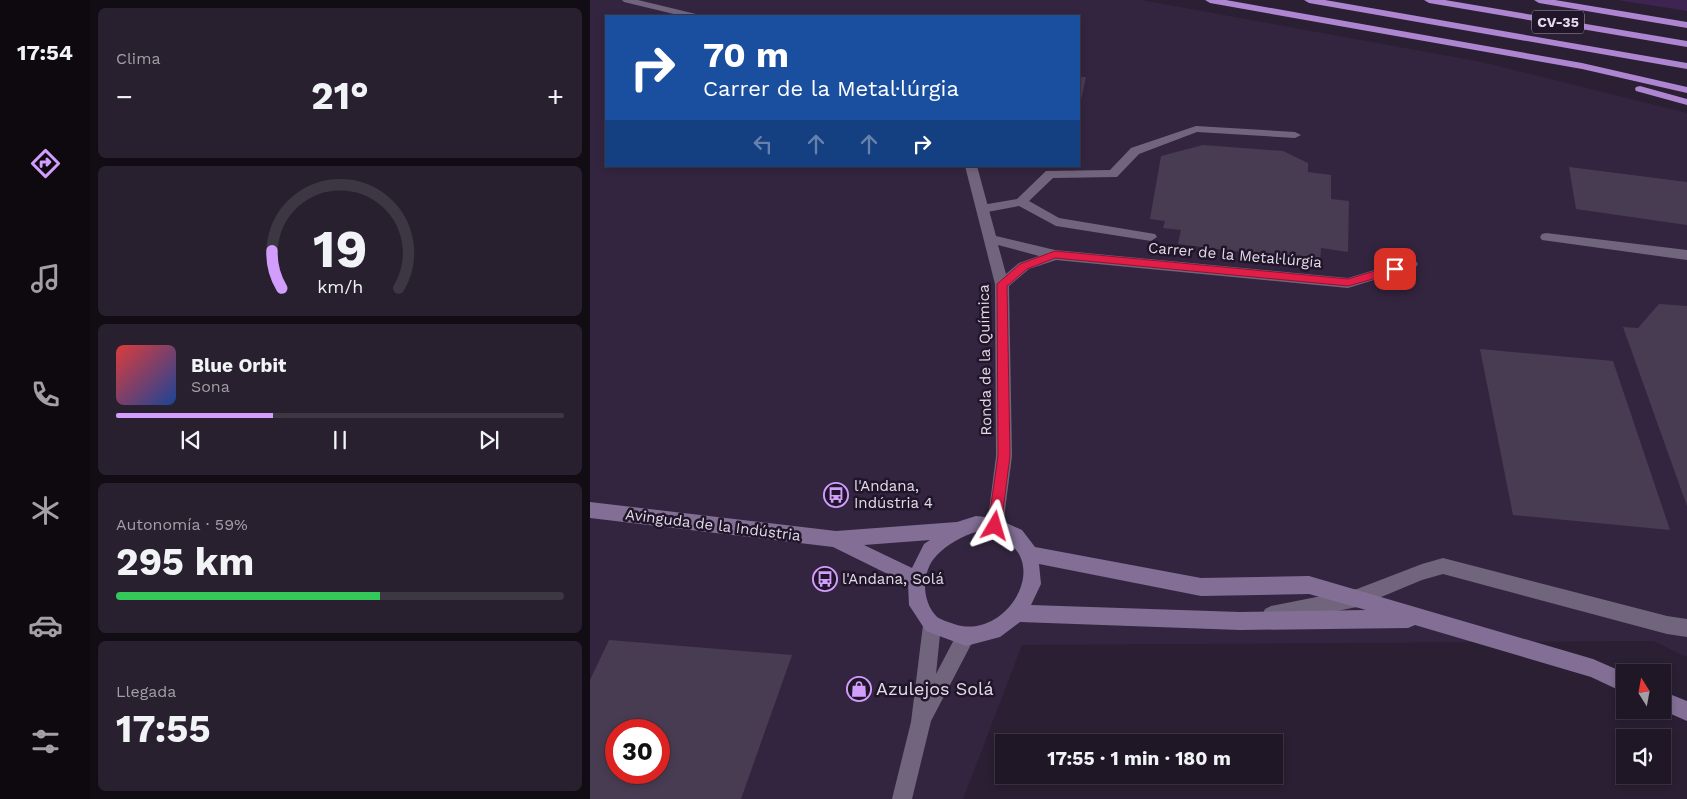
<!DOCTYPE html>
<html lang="es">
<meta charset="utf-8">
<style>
:root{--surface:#201726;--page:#28202e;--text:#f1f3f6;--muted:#a29fa7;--line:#3d3643;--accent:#d29dfd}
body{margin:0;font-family:"Work Sans",sans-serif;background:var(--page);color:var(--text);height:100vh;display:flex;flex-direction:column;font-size:19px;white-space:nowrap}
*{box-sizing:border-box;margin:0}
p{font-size:16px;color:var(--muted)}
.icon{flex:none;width:28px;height:28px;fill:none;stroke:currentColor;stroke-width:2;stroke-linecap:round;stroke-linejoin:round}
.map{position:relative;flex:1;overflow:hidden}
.drawer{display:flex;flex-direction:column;gap:8px;padding:8px;background:#120d15;width:500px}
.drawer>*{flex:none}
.hud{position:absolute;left:15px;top:15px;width:475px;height:152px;border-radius:0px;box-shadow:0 2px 8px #0003,0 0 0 1px var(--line);background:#1a4fa0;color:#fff;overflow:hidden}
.needle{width:32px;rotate:349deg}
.fabs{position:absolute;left:1026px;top:664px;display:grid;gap:10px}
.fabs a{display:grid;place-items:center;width:55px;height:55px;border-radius:0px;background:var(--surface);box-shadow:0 2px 8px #0003,0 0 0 1px var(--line);font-size:25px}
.speed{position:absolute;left:15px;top:719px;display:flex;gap:10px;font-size:25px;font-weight:700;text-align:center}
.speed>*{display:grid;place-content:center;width:65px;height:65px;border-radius:50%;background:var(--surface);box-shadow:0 2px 8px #0003,0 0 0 1px var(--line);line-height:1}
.speed .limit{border:8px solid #d22;background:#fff;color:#111}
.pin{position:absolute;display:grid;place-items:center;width:42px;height:42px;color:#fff;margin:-21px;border-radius:10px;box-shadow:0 2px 8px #0006}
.me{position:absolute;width:55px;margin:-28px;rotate:7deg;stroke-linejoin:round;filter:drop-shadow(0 0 4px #0008)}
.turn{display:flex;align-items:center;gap:18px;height:105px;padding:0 15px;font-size:22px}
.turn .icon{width:65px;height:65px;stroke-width:2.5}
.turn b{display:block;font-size:35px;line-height:42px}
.lanes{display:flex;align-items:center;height:48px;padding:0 15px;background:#0003;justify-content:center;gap:25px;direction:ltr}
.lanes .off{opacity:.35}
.big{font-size:38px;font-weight:700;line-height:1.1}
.drawer .widget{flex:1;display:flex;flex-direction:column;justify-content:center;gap:8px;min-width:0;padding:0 18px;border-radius:8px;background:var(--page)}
.drawer .dial{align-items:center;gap:0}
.dial svg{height:130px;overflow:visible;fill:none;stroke:var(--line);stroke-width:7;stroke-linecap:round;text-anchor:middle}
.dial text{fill:var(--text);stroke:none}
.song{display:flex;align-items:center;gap:15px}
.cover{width:60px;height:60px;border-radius:8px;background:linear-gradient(135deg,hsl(0 70% 55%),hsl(220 70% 35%))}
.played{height:5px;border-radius:2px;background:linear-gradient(90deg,var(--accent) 35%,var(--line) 35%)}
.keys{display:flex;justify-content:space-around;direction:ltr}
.heat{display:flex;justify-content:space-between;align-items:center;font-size:28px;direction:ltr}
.charge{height:8px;border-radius:4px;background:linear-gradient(90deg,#34c759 59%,var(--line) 0)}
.trip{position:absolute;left:405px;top:734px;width:288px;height:50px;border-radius:0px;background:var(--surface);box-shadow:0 2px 8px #0003,0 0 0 1px var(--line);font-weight:700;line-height:50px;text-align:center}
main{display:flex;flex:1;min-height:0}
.tabs{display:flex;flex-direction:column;width:90px;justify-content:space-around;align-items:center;background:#0d090f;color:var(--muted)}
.tabs .icon{width:35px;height:35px}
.tabs .selected{color:var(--accent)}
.tabs b{font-size:22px;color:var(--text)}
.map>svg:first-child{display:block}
.built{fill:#33253f;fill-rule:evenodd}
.green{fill:#3e2451}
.building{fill:#483c52;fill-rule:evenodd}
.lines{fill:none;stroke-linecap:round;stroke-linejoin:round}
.lane{fill:#71657d;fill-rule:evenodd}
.street{fill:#71657d;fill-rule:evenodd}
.secondary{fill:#836f96;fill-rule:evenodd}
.highway{fill:#ae85d0;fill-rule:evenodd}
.route{fill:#e11d48;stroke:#92132f}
.labels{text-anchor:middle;stroke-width:5;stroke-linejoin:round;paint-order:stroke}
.shield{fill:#201529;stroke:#a8a0af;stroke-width:1}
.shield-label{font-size:14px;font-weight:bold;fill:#e2dbe9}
.street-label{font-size:15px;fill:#e2dbe9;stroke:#201529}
.poi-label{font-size:15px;fill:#e2dbe9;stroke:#201529;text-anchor:start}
.near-poi-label{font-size:18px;fill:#e2dbe9;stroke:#201529;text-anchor:start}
</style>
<main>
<nav class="tabs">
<b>17:54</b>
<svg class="icon selected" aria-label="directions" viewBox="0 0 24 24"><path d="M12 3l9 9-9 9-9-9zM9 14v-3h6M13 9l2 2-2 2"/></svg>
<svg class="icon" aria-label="music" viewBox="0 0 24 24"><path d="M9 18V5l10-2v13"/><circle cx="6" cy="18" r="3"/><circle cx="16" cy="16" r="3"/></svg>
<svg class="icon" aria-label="phone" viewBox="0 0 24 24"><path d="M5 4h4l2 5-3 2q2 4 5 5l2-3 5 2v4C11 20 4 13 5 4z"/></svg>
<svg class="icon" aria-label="climate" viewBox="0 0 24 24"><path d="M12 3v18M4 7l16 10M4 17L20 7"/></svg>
<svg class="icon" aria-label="car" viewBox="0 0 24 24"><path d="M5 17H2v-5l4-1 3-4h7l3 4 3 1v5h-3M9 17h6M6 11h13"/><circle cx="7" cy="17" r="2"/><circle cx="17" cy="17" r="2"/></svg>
<svg class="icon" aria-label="filters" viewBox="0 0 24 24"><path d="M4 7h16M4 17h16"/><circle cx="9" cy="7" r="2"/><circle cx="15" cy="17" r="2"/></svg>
</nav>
<section class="drawer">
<div class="widget"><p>Clima</p>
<div class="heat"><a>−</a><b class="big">21°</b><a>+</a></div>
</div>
<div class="widget dial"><svg viewBox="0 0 100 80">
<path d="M14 69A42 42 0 1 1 86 69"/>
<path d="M14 69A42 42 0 0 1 8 46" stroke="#d29dfd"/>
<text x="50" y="56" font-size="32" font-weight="700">19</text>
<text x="50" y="72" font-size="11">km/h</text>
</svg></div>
<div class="widget">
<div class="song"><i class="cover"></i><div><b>Blue Orbit</b><p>Sona</p></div></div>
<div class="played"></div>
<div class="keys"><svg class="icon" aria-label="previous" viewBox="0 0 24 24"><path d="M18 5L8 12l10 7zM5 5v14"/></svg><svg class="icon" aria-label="pause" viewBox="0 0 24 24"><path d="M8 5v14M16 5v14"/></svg><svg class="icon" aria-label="next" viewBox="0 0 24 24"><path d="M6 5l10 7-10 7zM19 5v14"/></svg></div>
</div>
<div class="widget"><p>Autonomía · 59%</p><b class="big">295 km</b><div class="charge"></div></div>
<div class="widget"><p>Llegada</p><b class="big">17:55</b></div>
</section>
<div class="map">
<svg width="1097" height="799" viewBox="0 0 1097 799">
<rect width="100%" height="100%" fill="#2a1f33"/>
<!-- built -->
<path class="built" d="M0,0H551L892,62L1097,113V657L1063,641L432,645L373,799H0ZM16,16H489V166H16ZM26,730H69V772H26Z"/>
<!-- green -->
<polygon class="green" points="1027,0 1097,0 1097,11"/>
<!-- building -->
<g class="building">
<polygon points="489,77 496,77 490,105 489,105"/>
<polygon points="613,145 693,151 718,163 718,172 741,175 741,199 759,201 758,252 731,248 730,262 588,244 591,230 573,228 575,221 560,219 571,156"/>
<polygon points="979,167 1097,182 1097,225 986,209"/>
<polygon points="1069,304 1097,306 1097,506 1033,327 1048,328"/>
<polygon points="890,349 1023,361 1080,530 923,515"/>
<path d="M19,640L202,655L151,799H0V680ZM26,730H69V772H26Z"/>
</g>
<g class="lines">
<!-- lane -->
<g class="lane">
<polygon points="606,126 705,132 711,135 705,138 607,132 549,154 527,177 463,178 439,201 469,218 565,234 567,237 561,241 466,226 429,206 392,213 386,209 392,205 427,199 456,171 520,170 541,148"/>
<polygon points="956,233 1097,250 1097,260 952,240 950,237 952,234"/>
</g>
<!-- street -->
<g class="street">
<polygon points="32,0 48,0 106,14 108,16 92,16 34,2"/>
<path d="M375,166H387L406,236L465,250L758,278L821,259L826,261L828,264L826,267L758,288L466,260L439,269L419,286L422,456L413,526L411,531L405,534L399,531L397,526L406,456L405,284ZM408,245L449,256L429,263L416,274Z"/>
<polygon points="853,558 1077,616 1097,619 1097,637 1077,634 853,574 832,580 767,607 681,624 675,621 672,615 675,609 681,606 767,589 832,564"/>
<polygon points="342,616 348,619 351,625 346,674 369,630 376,628 383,630 385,637 341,721 322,799 302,799 321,722 333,625 336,619"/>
</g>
<!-- secondary -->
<g class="secondary">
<path d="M0,502L246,531L367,522L386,516L405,518L432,530L445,547L611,578L719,576L1003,659L1035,673V693L1001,677L825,625L818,628L650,630L430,622L410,637L376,646L336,631L319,605L318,584L243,547L0,518ZM386,532C475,541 422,644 364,624C359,622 351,620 347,617C331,601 331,571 347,555C358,544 372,536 386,532ZM340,540L334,544L322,568L274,545ZM449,564L611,596L719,594L776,610L650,612L441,605L451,584Z"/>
<polygon points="1072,691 1097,701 1097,721 1072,710"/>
</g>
<!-- highway -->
<g class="highway">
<polygon points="615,0 636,0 992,63 1097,87 1097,93 992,69 620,3"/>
<polygon points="714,0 735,0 1097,63 1097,69 719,3"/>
<polygon points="834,0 855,0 1097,41 1097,47 839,3"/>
<polygon points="944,0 965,0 1097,22 1097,28 949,3"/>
<polygon points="1050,86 1097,99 1097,105 1046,91 1045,89 1046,87"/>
</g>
</g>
<!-- route -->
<polygon class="route" points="465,251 758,279 805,265 810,269 808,272 758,286 465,258 437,269 417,286 420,456 411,526 409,530 405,532 400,530 398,526 408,456 407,284 430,264"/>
<!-- icons -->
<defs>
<symbol id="bus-ring" viewBox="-11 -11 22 22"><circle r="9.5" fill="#201529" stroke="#d29dfd" stroke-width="1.5"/><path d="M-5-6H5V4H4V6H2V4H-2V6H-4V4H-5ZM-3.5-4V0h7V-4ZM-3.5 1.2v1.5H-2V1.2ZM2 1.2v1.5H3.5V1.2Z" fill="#d29dfd"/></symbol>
<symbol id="shop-ring" viewBox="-11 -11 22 22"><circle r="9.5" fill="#201529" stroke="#d29dfd" stroke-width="1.5"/><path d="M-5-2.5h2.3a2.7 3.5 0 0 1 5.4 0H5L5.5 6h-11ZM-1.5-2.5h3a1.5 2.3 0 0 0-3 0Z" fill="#d29dfd"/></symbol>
</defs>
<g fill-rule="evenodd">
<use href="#bus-ring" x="232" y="481" width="28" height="28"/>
<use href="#bus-ring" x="221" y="565" width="28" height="28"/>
<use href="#shop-ring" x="255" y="675" width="28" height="28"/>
</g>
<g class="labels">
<!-- shield labels -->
<rect class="shield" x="942" y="10.5" width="52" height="23" rx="4"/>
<g class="shield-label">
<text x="968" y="27">CV-35</text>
</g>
<!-- street labels -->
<g class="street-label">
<text transform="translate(645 255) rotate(5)" y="5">Carrer de la Metal·lúrgia</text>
<text transform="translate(395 360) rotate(-91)" y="5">Ronda de la Química</text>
<text transform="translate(123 525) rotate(7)" y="5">Avinguda de la Indústria</text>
</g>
<!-- poi labels -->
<g class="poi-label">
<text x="264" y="491">l'Andana,<tspan x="264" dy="17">Indústria 4</tspan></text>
<text x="252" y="584">l'Andana, Solá</text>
</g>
<!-- near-poi labels -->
<g class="near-poi-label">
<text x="286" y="695">Azulejos Solá</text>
</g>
</g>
</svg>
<div class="fabs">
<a><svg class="needle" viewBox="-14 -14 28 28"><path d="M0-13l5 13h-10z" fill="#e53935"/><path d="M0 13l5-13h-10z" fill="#a29fa7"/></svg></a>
<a><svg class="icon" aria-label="sound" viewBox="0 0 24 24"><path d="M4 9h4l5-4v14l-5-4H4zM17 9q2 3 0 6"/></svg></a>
</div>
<div class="speed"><div class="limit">30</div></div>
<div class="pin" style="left:805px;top:269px;background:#d93025"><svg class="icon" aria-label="arrive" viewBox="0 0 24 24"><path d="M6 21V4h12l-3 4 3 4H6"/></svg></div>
<svg class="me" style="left:405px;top:526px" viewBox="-20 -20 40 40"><path d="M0-17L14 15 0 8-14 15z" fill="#e11d48" stroke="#fff" stroke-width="4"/></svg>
<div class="trip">17:55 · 1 min · 180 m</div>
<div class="hud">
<div class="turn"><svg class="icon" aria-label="right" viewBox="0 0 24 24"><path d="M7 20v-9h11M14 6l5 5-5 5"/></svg><div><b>70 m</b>Carrer de la Metal·lúrgia</div></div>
<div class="lanes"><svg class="icon off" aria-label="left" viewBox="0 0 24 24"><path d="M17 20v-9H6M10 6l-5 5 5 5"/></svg><svg class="icon off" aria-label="ahead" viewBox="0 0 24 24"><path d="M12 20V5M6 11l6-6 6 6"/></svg><svg class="icon off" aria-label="ahead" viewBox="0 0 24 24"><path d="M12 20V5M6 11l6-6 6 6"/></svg><svg class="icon" aria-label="right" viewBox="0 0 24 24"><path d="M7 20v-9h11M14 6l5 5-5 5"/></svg></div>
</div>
</div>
</main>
